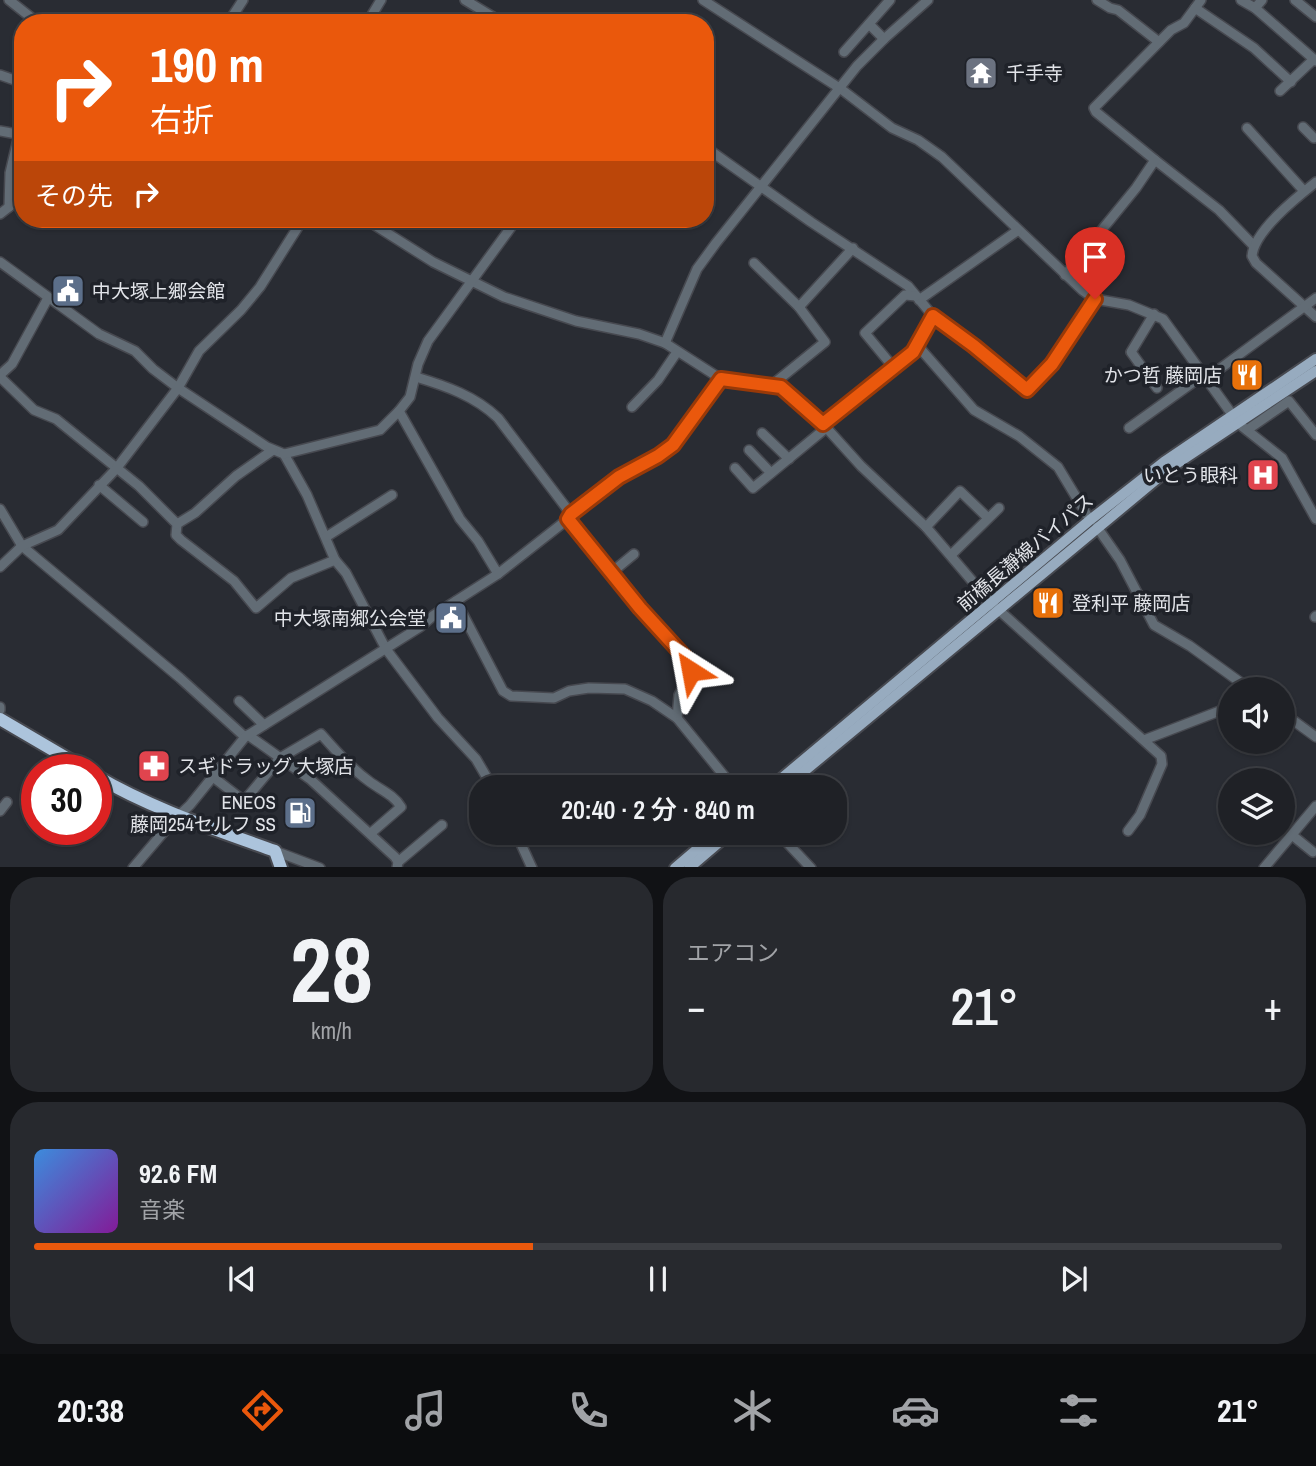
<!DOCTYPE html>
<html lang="ja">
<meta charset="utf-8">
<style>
:root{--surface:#1f2126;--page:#27292e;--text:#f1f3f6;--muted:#a1a3a7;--line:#3c3e43;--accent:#ea580c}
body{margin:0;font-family:"Archivo Narrow","Noto Sans JP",sans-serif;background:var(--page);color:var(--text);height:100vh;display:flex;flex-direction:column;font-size:26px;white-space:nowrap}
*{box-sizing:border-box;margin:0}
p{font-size:23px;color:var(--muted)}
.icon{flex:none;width:38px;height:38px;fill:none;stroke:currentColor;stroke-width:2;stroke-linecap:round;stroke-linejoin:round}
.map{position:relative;height:867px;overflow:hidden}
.side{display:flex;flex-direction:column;gap:10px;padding:10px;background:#111215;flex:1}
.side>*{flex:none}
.hud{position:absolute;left:14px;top:14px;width:700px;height:214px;border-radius:28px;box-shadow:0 2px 5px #0004,0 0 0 2px var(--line);background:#ea580c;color:#fff;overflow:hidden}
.tools{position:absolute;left:1218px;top:677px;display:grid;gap:14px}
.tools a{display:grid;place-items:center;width:77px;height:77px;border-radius:50%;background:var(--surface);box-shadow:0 2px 5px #0004,0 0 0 2px var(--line);font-size:35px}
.speed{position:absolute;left:21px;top:754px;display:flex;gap:14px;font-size:35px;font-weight:700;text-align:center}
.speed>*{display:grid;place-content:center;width:91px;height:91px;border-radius:50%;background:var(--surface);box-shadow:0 2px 5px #0004,0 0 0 2px var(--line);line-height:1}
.speed .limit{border:10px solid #d22;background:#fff;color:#111}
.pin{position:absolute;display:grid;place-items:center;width:60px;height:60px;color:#fff;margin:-72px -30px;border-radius:50% 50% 50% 0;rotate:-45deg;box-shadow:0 0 7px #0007}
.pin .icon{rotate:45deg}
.me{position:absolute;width:77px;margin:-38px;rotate:326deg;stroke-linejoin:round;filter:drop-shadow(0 0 5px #0008)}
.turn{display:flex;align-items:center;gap:24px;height:147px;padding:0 21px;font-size:32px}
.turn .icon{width:91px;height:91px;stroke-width:2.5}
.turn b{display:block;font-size:49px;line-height:60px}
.then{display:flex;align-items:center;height:66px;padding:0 21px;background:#0003;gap:14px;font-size:26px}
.big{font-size:52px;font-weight:600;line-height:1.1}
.side .card{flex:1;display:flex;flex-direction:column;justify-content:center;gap:10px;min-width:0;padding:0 24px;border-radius:28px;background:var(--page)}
.side .dial{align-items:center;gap:0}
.dial b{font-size:91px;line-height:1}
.song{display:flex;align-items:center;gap:21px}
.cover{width:84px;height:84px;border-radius:10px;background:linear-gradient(135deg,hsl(210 70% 55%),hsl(290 70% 35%))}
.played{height:7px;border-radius:4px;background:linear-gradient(90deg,var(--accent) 40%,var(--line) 40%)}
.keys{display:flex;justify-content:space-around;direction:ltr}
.heat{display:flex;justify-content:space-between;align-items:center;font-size:38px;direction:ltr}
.side .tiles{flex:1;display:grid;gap:10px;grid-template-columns:1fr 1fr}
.card:last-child{grid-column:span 2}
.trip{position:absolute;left:469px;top:775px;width:378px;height:70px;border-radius:28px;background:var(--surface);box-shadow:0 2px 5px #0004,0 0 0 2px var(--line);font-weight:600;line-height:70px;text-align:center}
.tab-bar{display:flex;height:112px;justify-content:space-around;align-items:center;background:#0c0d0f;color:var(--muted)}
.tab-bar .icon{width:49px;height:49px}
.tab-bar .active{color:var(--accent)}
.tab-bar b{font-size:32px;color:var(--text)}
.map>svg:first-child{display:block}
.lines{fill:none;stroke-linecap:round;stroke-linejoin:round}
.minor-casing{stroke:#474950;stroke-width:12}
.major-casing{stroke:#474950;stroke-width:14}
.highway-casing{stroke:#474950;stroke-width:16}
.minor{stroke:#626c75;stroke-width:9}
.major{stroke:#97abbf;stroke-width:10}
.highway{stroke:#acc4dc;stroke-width:12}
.route-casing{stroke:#983908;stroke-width:18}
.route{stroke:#ea580c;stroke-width:12}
.labels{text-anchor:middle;stroke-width:7;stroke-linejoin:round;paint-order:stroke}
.poi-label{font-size:19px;fill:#e2e4e9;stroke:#1f2229;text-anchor:start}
.street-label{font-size:19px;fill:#e2e4e9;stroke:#1f2229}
</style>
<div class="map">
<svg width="1316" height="868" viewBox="0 0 1316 868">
<rect width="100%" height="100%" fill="#292c33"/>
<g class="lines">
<defs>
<g id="minor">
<polyline points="9,0 38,23"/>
<polyline points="465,0 503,23"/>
<polyline points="703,0 841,89 892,128 918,140 942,157 1082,290 1095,299 1129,305 1163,319 1239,424 1282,458 1316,519"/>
<polyline points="1097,0 1110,8 1118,10 1159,42"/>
<polyline points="1241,0 1255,8 1316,61"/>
<polyline points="1295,0 1316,17"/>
<polyline points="1195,8 1254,48 1291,82"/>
<polyline points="1255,8 1262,0"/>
<polyline points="228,23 243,0"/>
<polyline points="367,23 381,0"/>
<polyline points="869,24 884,39"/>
<polyline points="844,52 890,0"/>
<polyline points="0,75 23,83"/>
<polyline points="1280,91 1314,59"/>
<polyline points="1303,127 1314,138"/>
<polyline points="1247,128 1304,191"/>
<polyline points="0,131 17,134"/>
<polyline points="705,147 811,222 908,286 933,316 913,352 823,424"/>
<polyline points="1155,160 1219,210 1254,246"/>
<path d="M1316,182C1297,197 1254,231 1252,256L1256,263L1316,317"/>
<polyline points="9,207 10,173 23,118"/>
<polyline points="0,214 23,196"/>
<polyline points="365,219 433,262 504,297 576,321 639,334 665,343 721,379 770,384 789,392 823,424 861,466 926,527 991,603 1161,756 1162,764 1140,815 1128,831"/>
<polyline points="0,262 99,334 135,351 153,369 178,388 267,447 284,454 307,495 335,560 346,573 386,649 438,718 476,759 493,788"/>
<polyline points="754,263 799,307"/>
<polyline points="1065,275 1136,188 1155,160 1096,112 1094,108 1171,30 1184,23 1201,0"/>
<polyline points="919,300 1017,231"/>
<polyline points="1154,314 1131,352 1157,388"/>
<polyline points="933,316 974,346 1027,390 1052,364 1095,299"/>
<polyline points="665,343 697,269 716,243 857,66 884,39 928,0"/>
<polyline points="918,346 974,410 1019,436 1058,467 1090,520"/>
<polyline points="894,368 865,333 905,295 916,296"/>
<polyline points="0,375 12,364 48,298"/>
<polyline points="0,377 34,410 56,419 139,486 177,524 176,535 181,540 234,581 256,608 291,578 335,560"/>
<path d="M416,377C446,386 475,396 498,418L571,514"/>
<polyline points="1206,379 1316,298"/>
<polyline points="772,385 825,342 799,307 853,248"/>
<polyline points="632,407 658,380 677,352"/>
<polyline points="399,411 460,519 478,541 498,574"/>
<polyline points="1129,428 1203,375"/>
<polyline points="1247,430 1289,401 1316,435"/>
<polyline points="762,433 789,459"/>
<polyline points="749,450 771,473"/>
<polyline points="284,454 380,430 399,411 410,397 418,364 428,341 517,219"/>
<polyline points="735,468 753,488 826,428"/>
<polyline points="99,485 143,522"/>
<polyline points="0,509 22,546 180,678 245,737"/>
<polyline points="568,519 640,608 691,664 691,672 679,695 677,718"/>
<polyline points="177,524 195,513 236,476 273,450"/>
<polyline points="926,527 960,491 988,518"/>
<polyline points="1097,527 1120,560 1154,625 1190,646 1251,690"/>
<polyline points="326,537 392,495"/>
<polyline points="951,555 999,508"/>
<polyline points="0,567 22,546 58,530 116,469 178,388 199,351 241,310 260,287 303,219"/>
<polyline points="611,573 634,554"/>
<polyline points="456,601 503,691 511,696 554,698 569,691 589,688 625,689 652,701 677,718 734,788"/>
<polyline points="1315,617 1316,616"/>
<polyline points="239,701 264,725"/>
<polyline points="0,707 0,710"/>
<polyline points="1283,713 1316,737"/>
<polyline points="248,735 310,779 395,857 398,862 397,868"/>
<polyline points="1144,740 1230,707"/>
<path d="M213,777L244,801L280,758L321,734C336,751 352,769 370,782C381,790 394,795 401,807L371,833"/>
<polyline points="0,811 7,802"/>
<polyline points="516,833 532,868"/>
<polyline points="778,833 811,868"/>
<polyline points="1292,835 1313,852"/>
<polyline points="275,851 320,868"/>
<polyline points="398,862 442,825"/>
<polyline points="133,868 173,821 190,805 245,737 420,627 434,615 498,574 568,519 571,514 619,477 658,456 673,445 721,379"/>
<polyline points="1264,868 1316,806"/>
</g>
<g id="major">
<polyline points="770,788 1090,520 1164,462 1316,359"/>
<polyline points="784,788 1170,468 1316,371"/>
<polyline points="675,868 716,833"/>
<polyline points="689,868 730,833"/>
</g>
<g id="highway">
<polyline points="0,719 87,770"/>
<path d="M96,776C152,809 214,829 275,851L281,868"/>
</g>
</defs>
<!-- minor casing -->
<use href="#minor" class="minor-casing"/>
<!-- major casing -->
<use href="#major" class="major-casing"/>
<!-- highway casing -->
<use href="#highway" class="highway-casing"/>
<!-- minor -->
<use href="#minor" class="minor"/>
<!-- major -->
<use href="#major" class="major"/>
<!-- highway -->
<use href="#highway" class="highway"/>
</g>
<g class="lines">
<defs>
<polyline id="route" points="691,671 691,664 640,608 568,519 571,514 619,477 658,456 673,445 721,379 781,387 823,424 913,352 933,316 974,346 1027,390 1052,364 1095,299"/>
</defs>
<!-- route casing -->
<use href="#route" class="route-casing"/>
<!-- route -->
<use href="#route" class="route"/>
</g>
<!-- icons -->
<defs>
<symbol id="temple-square" viewBox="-11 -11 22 22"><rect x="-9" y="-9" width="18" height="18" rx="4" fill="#6b7280" stroke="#1f2229"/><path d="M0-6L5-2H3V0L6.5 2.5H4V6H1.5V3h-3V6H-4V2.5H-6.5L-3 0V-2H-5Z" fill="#fff"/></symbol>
<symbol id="civic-square" viewBox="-11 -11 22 22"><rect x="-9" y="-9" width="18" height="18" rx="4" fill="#5c6f8a" stroke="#1f2229"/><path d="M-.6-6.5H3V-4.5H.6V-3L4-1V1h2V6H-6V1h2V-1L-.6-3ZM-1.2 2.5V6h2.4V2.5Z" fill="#fff"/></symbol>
<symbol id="restaurant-square" viewBox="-11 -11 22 22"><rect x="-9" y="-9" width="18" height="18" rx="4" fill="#e8710a" stroke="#1f2229"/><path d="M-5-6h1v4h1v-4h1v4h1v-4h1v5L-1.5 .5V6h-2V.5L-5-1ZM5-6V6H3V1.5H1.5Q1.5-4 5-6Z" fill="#fff"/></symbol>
<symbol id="hospital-square" viewBox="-11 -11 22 22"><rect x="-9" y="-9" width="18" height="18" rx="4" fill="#e0444e" stroke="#1f2229"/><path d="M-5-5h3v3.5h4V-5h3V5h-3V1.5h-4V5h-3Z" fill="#fff"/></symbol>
<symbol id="pharmacy-square" viewBox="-11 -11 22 22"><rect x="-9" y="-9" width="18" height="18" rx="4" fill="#e0444e" stroke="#1f2229"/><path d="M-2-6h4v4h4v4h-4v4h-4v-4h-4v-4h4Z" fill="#fff"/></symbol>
<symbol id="fuel-square" viewBox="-11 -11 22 22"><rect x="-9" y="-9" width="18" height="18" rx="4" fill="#5c6f8a" stroke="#1f2229"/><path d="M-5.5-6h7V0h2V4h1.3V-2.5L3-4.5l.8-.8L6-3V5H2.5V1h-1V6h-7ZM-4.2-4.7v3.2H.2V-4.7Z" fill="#fff"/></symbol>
</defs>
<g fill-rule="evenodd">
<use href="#temple-square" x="962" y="54" width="38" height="38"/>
<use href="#civic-square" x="49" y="272" width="38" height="38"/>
<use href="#restaurant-square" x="1228" y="356" width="38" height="38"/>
<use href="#hospital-square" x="1244" y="456" width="38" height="38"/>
<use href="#restaurant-square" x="1029" y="584" width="38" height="38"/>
<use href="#civic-square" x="432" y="599" width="38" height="38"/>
<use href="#pharmacy-square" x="135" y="747" width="38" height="38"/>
<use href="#fuel-square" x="281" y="794" width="38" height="38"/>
</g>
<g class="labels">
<!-- poi labels -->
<g class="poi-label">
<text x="1006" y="80">千手寺</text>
<text x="92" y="298">中大塚上郷会館</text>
<text x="1222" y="382" text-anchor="end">かつ哲 藤岡店</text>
<text x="1238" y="482" text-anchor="end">いとう眼科</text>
<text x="1072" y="610">登利平 藤岡店</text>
<text x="426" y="625" text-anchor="end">中大塚南郷公会堂</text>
<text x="178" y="773">スギドラッグ 大塚店</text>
<text x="276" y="809" text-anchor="end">ENEOS<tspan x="276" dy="22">藤岡254セルフ SS</tspan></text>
</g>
<!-- street labels -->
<g class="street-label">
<text transform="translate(1025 552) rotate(-40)" y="7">前橋長瀞線バイパス</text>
</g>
</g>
</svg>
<div class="tools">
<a><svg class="icon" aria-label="sound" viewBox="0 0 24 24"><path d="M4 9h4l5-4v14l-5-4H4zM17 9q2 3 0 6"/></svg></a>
<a><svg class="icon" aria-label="layers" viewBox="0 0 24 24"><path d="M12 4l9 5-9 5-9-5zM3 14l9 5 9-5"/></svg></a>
</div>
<div class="speed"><div class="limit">30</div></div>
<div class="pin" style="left:1095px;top:299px;background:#d93025"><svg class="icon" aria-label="arrive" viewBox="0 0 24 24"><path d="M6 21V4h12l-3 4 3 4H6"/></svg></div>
<svg class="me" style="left:691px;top:671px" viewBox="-20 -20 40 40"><path d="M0-17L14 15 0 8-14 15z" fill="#ea580c" stroke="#fff" stroke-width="4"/></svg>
<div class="trip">20:40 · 2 分 · 840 m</div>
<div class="hud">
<div class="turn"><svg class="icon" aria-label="right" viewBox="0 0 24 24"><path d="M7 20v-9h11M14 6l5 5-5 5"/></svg><div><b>190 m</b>右折</div></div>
<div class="then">その先<svg class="icon" aria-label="right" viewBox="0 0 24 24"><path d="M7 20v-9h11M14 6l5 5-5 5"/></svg></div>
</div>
</div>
<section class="side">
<div class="tiles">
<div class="card dial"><b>28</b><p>km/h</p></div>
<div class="card"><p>エアコン</p>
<div class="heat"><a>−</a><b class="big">21°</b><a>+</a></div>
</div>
<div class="card">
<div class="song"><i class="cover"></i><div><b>92.6 FM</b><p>音楽</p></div></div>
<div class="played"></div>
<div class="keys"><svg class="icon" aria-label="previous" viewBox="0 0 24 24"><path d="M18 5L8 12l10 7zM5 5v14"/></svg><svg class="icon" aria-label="pause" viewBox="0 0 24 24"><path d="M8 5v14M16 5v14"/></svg><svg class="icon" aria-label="next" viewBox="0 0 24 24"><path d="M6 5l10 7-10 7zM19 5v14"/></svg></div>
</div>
</div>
</section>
<nav class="tab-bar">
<b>20:38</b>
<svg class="icon active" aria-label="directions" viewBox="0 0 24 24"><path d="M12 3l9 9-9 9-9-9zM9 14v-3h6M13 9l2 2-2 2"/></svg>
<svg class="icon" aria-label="music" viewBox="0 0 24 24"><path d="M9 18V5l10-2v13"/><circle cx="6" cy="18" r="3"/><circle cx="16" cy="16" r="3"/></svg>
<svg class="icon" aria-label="phone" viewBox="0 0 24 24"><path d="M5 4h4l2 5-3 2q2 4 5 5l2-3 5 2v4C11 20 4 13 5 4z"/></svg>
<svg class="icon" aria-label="climate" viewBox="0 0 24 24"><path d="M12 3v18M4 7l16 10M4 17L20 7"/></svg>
<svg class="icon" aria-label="car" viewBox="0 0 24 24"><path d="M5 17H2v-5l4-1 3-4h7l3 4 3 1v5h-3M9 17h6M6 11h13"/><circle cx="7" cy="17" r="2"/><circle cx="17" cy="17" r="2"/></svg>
<svg class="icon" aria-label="filters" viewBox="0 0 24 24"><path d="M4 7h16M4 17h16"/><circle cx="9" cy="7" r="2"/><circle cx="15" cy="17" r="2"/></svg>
<b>21°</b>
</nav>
